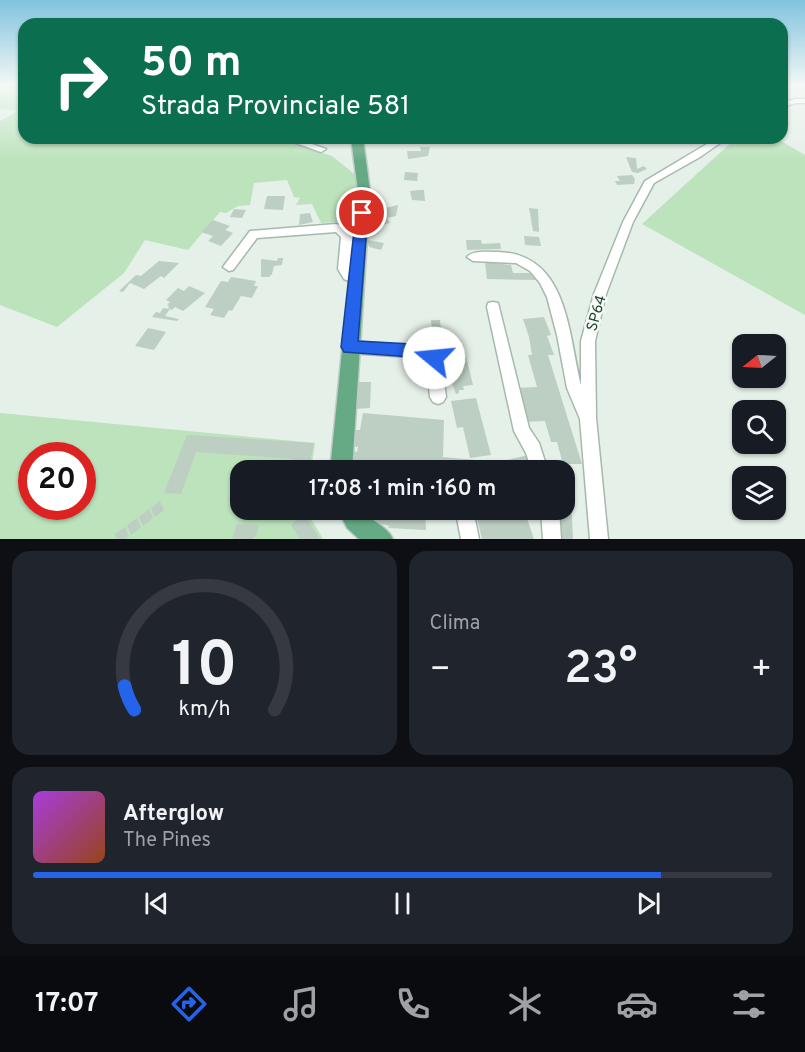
<!DOCTYPE html>
<html lang="it">
<meta charset="utf-8">
<style>
:root{--surface:#171b24;--page:#20242c;--text:#f1f3f6;--muted:#9ea1a6;--line:#363941;--accent:#2563eb}
body{margin:0;font-family:Overpass,sans-serif;background:var(--page);color:var(--text);height:100vh;display:flex;flex-direction:column;font-size:22px;white-space:nowrap}
*{box-sizing:border-box;margin:0}
p{font-size:20px;color:var(--muted)}
.icon{flex:none;width:33px;height:33px;fill:none;stroke:currentColor;stroke-width:2;stroke-linecap:round;stroke-linejoin:round}
.map{position:relative;height:539px;overflow:hidden}
.sheet{display:flex;flex-direction:column;gap:12px;padding:12px;background:#0d0f14;flex:1}
.sheet>*{flex:none}
.top-card{position:absolute;left:18px;top:18px;width:770px;height:126px;border-radius:18px;box-shadow:0 2px 4px #0004;background:#0b6e4f;color:#fff;overflow:hidden}
.needle{width:39px;rotate:252deg}
.controls{position:absolute;left:732px;top:334px;display:grid;gap:12px}
.controls a{display:grid;place-items:center;width:54px;height:54px;border-radius:12px;background:var(--surface);box-shadow:0 2px 4px #0004;font-size:30px}
.speed{position:absolute;left:18px;top:442px;display:flex;gap:12px;font-size:30px;font-weight:700;text-align:center}
.speed>*{display:grid;place-content:center;width:78px;height:78px;border-radius:50%;background:var(--surface);box-shadow:0 2px 4px #0004;line-height:1}
.speed .limit{border:9px solid #d22;background:#fff;color:#111}
.pin{position:absolute;display:grid;place-items:center;width:51px;height:51px;color:#fff;margin:-26px;border:3px solid #fff;border-radius:50%;box-shadow:0 2px 6px #0007}
.me{position:absolute;width:66px;margin:-33px;rotate:287deg;stroke-linejoin:round;filter:drop-shadow(0 0 4px #0008)}
.turn{display:flex;align-items:center;gap:21px;height:126px;padding:0 24px;font-size:27px}
.turn .icon{width:78px;height:78px;stroke-width:2.5}
.turn b{display:block;font-size:42px;line-height:51px}
.big{font-size:45px;font-weight:600;line-height:1.1}
.sheet .widget{flex:1;display:flex;flex-direction:column;justify-content:center;gap:9px;min-width:0;padding:0 21px;border-radius:18px;background:var(--page)}
.sheet .dial{align-items:center;gap:0}
.dial svg{height:156px;overflow:visible;fill:none;stroke:var(--line);stroke-width:7;stroke-linecap:round;text-anchor:middle}
.dial text{fill:var(--text);stroke:none}
.song{display:flex;align-items:center;gap:18px}
.cover{width:72px;height:72px;border-radius:9px;background:linear-gradient(135deg,hsl(280 70% 55%),hsl(20 70% 35%))}
.played{height:6px;border-radius:3px;background:linear-gradient(90deg,var(--accent) 85%,var(--line) 85%)}
.keys{display:flex;justify-content:space-around;direction:ltr}
.heat{display:flex;justify-content:space-between;align-items:center;font-size:33px;direction:ltr}
.sheet .tiles{flex:1;display:grid;gap:12px;grid-template-columns:1fr 1fr}
.widget:last-child{grid-column:span 2}
.trip{position:absolute;left:230px;top:460px;width:345px;height:60px;border-radius:18px;background:var(--surface);box-shadow:0 2px 4px #0004;font-weight:600;line-height:60px;text-align:center}
.menu{display:flex;height:96px;justify-content:space-around;align-items:center;background:#090b0e;color:var(--muted)}
.menu .icon{width:42px;height:42px}
.menu .active{color:var(--accent)}
.menu b{font-size:27px;color:var(--text)}
.map>svg:first-child{display:block}
.green{fill:#bce3bc;fill-rule:evenodd}
.building{fill:#bdcec3}
.lines{fill:none;stroke-linecap:round;stroke-linejoin:round}
.minor-casing{stroke:#a6b9ad;stroke-width:3}
.major-casing{stroke:#c1cbc5;stroke-width:3}
.minor{fill:#fff;fill-rule:evenodd}
.major{fill:#65aa85;fill-rule:evenodd}
.route{fill:#2563eb;stroke:#184099;stroke-width:1.5}
.labels{text-anchor:middle;stroke-width:5;stroke-linejoin:round;paint-order:stroke}
.street-label{font-size:15px;fill:#214531;stroke:#f7fbf8}
</style>
<div class="map">
<svg width="805" height="539" viewBox="0 0 805 539">
<rect width="100%" height="100%" fill="#e5f0e8"/>
<!-- green -->
<g class="green">
<polygon points="9,85 24,85 24,138 278,138 332,156 358,177 352,221 321,223 312,204 296,205 300,198 294,197 287,180 254,183 250,205 238,206 226,213 220,212 188,250 145,240 124,273 57,327 0,305 0,121 17,111 0,109 0,92 6,90"/>
<polygon points="776,138 805,155 805,315 642,224 735,139"/>
<path d="M0,413L315,443L311,471H240V510H306L323,539H0ZM32,456H82V507H32Z"/>
</g>
<!-- building -->
<g class="building">
<polygon points="420,147 430,147 428,156 408,159 407,151 421,151"/>
<polygon points="626,157 636,158 637,169 644,166 647,169 638,173 632,172"/>
<polygon points="405,172 418,173 417,181 404,180"/>
<polygon points="632,175 635,179 634,184 617,185 615,181 620,181 617,176"/>
<polygon points="420,190 424,190 425,201 412,200 410,191"/>
<polygon points="267,196 285,196 283,210 264,209"/>
<polygon points="398,205 396,216 387,218 390,223 375,226 371,215 374,215 372,211"/>
<polygon points="529,208 538,209 539,232 533,231"/>
<polygon points="234,209 246,210 242,218 230,217"/>
<polygon points="310,213 313,222 299,225 300,214"/>
<polygon points="213,220 230,226 225,230 233,233 221,246 208,241 213,236 201,232"/>
<polygon points="524,236 539,237 541,246 525,245"/>
<polygon points="367,240 384,243 381,250 369,247"/>
<polygon points="466,240 481,240 482,244 500,243 501,249 467,250"/>
<polygon points="278,258 283,258 282,265 274,266 272,274 269,277 261,277 261,259 277,261"/>
<polygon points="159,261 179,263 164,278 161,276 144,289 130,283 123,292 119,291 136,275 141,276"/>
<polygon points="485,262 511,265 513,273 535,273 536,280 487,279"/>
<polygon points="231,277 256,281 254,286 258,286 252,298 241,296 232,311 229,310 224,318 210,315 214,309 205,307 221,281 228,282"/>
<polygon points="189,286 205,293 183,311 175,307 172,310 168,308 169,306 167,305 170,302 166,300 178,288 184,291"/>
<polygon points="163,308 170,309 165,316 179,319 177,321 152,317 156,312 160,313"/>
<polygon points="544,317 551,335 547,336 554,355 548,355 582,464 563,464 557,442 551,442 545,421 524,422 516,388 537,387 528,355 532,355 529,337 523,319"/>
<polygon points="431,320 440,320 441,330 432,330"/>
<polygon points="148,328 166,332 154,350 135,346"/>
<polygon points="441,350 465,352 473,385 463,386 464,390 459,390 459,393 456,394 449,375 443,375"/>
<polygon points="356,382 371,382 370,408 354,409"/>
<polygon points="476,398 491,455 470,458 463,427 457,428 451,401"/>
<polygon points="363,413 444,420 443,457 498,462 528,455 534,471 354,471 355,462 350,462 352,451 357,452 358,447 352,446 355,430 360,430"/>
<polygon points="187,435 314,443 308,471 291,471 294,459 196,452 181,494 164,493"/>
<polygon points="564,497 571,498 573,539 556,539 555,510 564,510"/>
<polygon points="160,501 164,510 155,517 151,508"/>
<polygon points="149,509 153,518 143,526 139,517"/>
<polygon points="373,510 425,510 426,530 388,528 389,526 375,522"/>
<polygon points="475,510 524,510 534,539 482,539"/>
<polygon points="304,514 320,539 300,539 291,525"/>
<polygon points="137,518 141,527 131,535 127,525"/>
<polygon points="237,524 259,525 256,536 252,539 232,539"/>
<polygon points="125,527 129,536 126,539 117,539 115,534"/>
</g>
<g class="lines">
<defs>
<g id="minor">
<polygon points="795,99 805,99 805,103 796,103 782,107 782,103"/>
<polygon points="282,138 295,138 326,149 321,152 318,151"/>
<path d="M717,138H727L700,157L654,183L633,222L606,294L595,341L596,418L608,539H590L580,419L567,388L557,335L547,297L540,283L530,271L516,263L473,261L467,257C473,250 488,252 498,252C568,254 568,333 581,385V341L594,294L623,222L645,181Z"/>
<polygon points="336,224 345,226 353,236 350,269 352,273 360,276 362,279 360,282 356,284 344,279 338,269 341,237 336,232 257,238 233,270 229,271 223,267 250,231"/>
<polygon points="493,302 498,303 499,307 529,428 539,443 548,471 532,471 526,453 514,431 487,307 488,303"/>
<polygon points="349,341 435,348 441,358 446,397 443,402 438,404 433,402 430,397 426,358 349,353 344,351 342,347 344,343"/>
<polygon points="450,510 473,510 479,539 461,539 457,518 453,516"/>
<polygon points="541,510 559,510 561,539 543,539"/>
</g>
<g id="major">
<polygon points="351,138 363,138 370,191 352,471 330,471 358,191"/>
<path d="M338,510H362C371,521 387,526 393,539H359L347,528Z"/>
</g>
</defs>
<!-- minor casing -->
<use href="#minor" class="minor-casing"/>
<!-- major casing -->
<use href="#major" class="major-casing"/>
<!-- minor -->
<use href="#minor" class="minor"/>
<!-- major -->
<use href="#major" class="major"/>
</g>
<!-- sky -->
<linearGradient id="sky" x2="0" y2="1"><stop stop-color="#81c3de"/><stop offset="0.53" stop-color="#f3f8f5"/><stop offset="1" stop-color="#f3f8f5" stop-opacity="0"/></linearGradient>
<rect width="805" height="161" fill="url(#sky)"/>
<!-- route -->
<path class="route" d="M362,209L368,213L358,341L430,345C437,347 439,352 442,358L440,363C433,366 429,365 425,358L344,352L341,347L356,213Z"/>
<g class="labels">
<!-- street labels -->
<g class="street-label">
<text transform="translate(596 313) rotate(-74)" y="5">SP64</text>
</g>
</g>
</svg>
<div class="controls">
<a><svg class="needle" viewBox="-14 -14 28 28"><path d="M0-13l5 13h-10z" fill="#e53935"/><path d="M0 13l5-13h-10z" fill="#9ea1a6"/></svg></a>
<a><svg class="icon" aria-label="search" viewBox="0 0 24 24"><circle cx="10" cy="10" r="6"/><path d="M15 15l6 6"/></svg></a>
<a><svg class="icon" aria-label="layers" viewBox="0 0 24 24"><path d="M12 4l9 5-9 5-9-5zM3 14l9 5 9-5"/></svg></a>
</div>
<div class="speed"><div class="limit">20</div></div>
<div class="pin" style="left:362px;top:213px;background:#d93025"><svg class="icon" aria-label="arrive" viewBox="0 0 24 24"><path d="M6 21V4h12l-3 4 3 4H6"/></svg></div>
<svg class="me" style="left:434px;top:358px" viewBox="-20 -20 40 40"><circle r="19" fill="#fff"/><path d="M0-13L10 11 0 6-10 11z" fill="#2563eb"/></svg>
<div class="trip">17:08 · 1 min · 160 m</div>
<div class="top-card">
<div class="turn"><svg class="icon" aria-label="right" viewBox="0 0 24 24"><path d="M7 20v-9h11M14 6l5 5-5 5"/></svg><div><b>50 m</b>Strada Provinciale 581</div></div>
</div>
</div>
<section class="sheet">
<div class="tiles">
<div class="widget dial"><svg viewBox="0 0 100 80">
<path d="M14 69A42 42 0 1 1 86 69"/>
<path d="M14 69A42 42 0 0 1 9 57" stroke="#2563eb"/>
<text x="50" y="56" font-size="32" font-weight="700">10</text>
<text x="50" y="72" font-size="11">km/h</text>
</svg></div>
<div class="widget"><p>Clima</p>
<div class="heat"><a>−</a><b class="big">23°</b><a>+</a></div>
</div>
<div class="widget">
<div class="song"><i class="cover"></i><div><b>Afterglow</b><p>The Pines</p></div></div>
<div class="played"></div>
<div class="keys"><svg class="icon" aria-label="previous" viewBox="0 0 24 24"><path d="M18 5L8 12l10 7zM5 5v14"/></svg><svg class="icon" aria-label="pause" viewBox="0 0 24 24"><path d="M8 5v14M16 5v14"/></svg><svg class="icon" aria-label="next" viewBox="0 0 24 24"><path d="M6 5l10 7-10 7zM19 5v14"/></svg></div>
</div>
</div>
</section>
<nav class="menu">
<b>17:07</b>
<svg class="icon active" aria-label="directions" viewBox="0 0 24 24"><path d="M12 3l9 9-9 9-9-9zM9 14v-3h6M13 9l2 2-2 2"/></svg>
<svg class="icon" aria-label="music" viewBox="0 0 24 24"><path d="M9 18V5l10-2v13"/><circle cx="6" cy="18" r="3"/><circle cx="16" cy="16" r="3"/></svg>
<svg class="icon" aria-label="phone" viewBox="0 0 24 24"><path d="M5 4h4l2 5-3 2q2 4 5 5l2-3 5 2v4C11 20 4 13 5 4z"/></svg>
<svg class="icon" aria-label="climate" viewBox="0 0 24 24"><path d="M12 3v18M4 7l16 10M4 17L20 7"/></svg>
<svg class="icon" aria-label="car" viewBox="0 0 24 24"><path d="M5 17H2v-5l4-1 3-4h7l3 4 3 1v5h-3M9 17h6M6 11h13"/><circle cx="7" cy="17" r="2"/><circle cx="17" cy="17" r="2"/></svg>
<svg class="icon" aria-label="filters" viewBox="0 0 24 24"><path d="M4 7h16M4 17h16"/><circle cx="9" cy="7" r="2"/><circle cx="15" cy="17" r="2"/></svg>
</nav>
